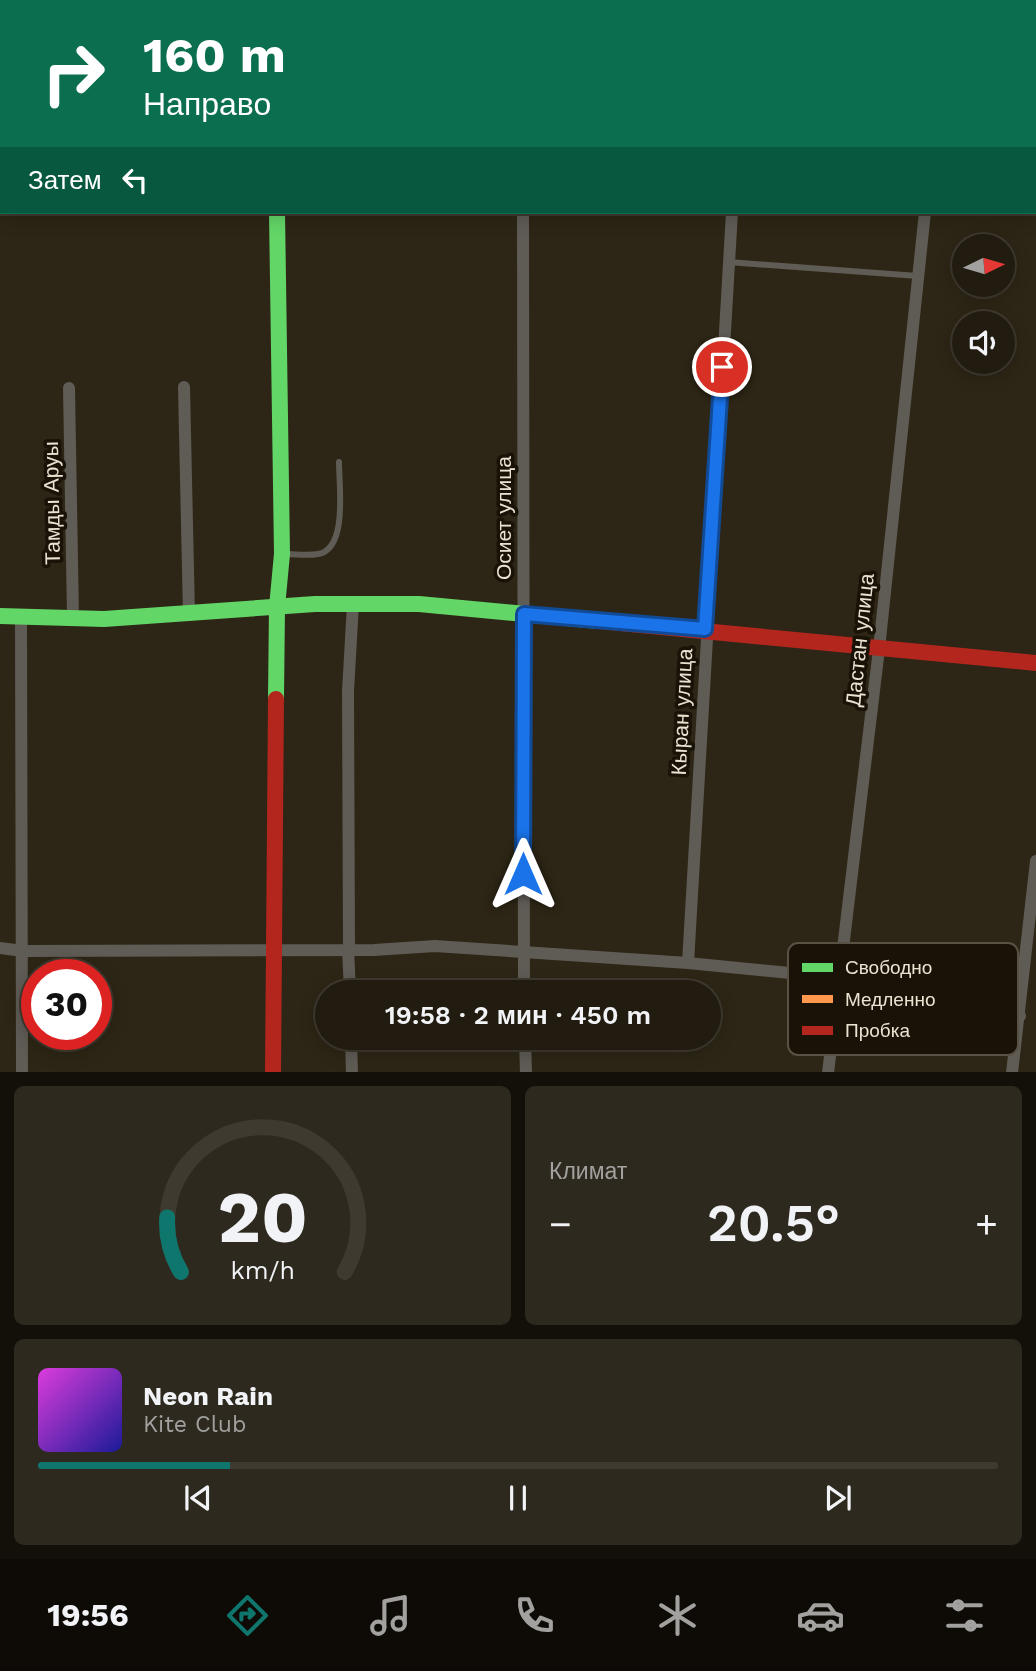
<!DOCTYPE html>
<html lang="ru">
<meta charset="utf-8">
<style>
:root{--surface:#221c10;--page:#2e291e;--text:#f1f3f6;--muted:#a2a19f;--line:#3f3a30;--accent:#0f766e}
body{margin:0;font-family:"Work Sans",sans-serif;background:var(--page);color:var(--text);height:100vh;display:flex;flex-direction:column;font-size:26px;white-space:nowrap}
*{box-sizing:border-box;margin:0}
p{font-size:23px;color:var(--muted)}
.icon{flex:none;width:38px;height:38px;fill:none;stroke:currentColor;stroke-width:2;stroke-linecap:round;stroke-linejoin:round}
.map{position:relative;height:1072px;overflow:hidden}
.panel{display:flex;flex-direction:column;gap:14px;padding:14px;background:#130f09;flex:1}
.panel>*{flex:none}
.top-card{position:absolute;left:0px;top:0px;width:1036px;height:214px;box-shadow:0 4px 18px #0003,0 0 0 2px var(--line);background:#0b6e4f;color:#fff;overflow:hidden}
.needle{width:46px;rotate:85deg}
.controls{position:absolute;left:952px;top:234px;display:grid;gap:14px}
.controls a{display:grid;place-items:center;width:63px;height:63px;border-radius:50%;background:var(--surface);box-shadow:0 4px 18px #0003,0 0 0 2px var(--line);font-size:35px}
.speed{position:absolute;left:21px;top:959px;display:flex;gap:14px;font-size:35px;font-weight:700;text-align:center}
.speed>*{display:grid;place-content:center;width:91px;height:91px;border-radius:50%;background:var(--surface);box-shadow:0 4px 18px #0003,0 0 0 2px var(--line);line-height:1}
.speed .limit{border:10px solid #d22;background:#fff;color:#111}
.pin{position:absolute;display:grid;place-items:center;width:60px;height:60px;color:#fff;margin:-30px;border:4px solid #fff;border-radius:50%;box-shadow:0 2px 7px #0007}
.me{position:absolute;width:77px;margin:-38px;rotate:0deg;stroke-linejoin:round;filter:drop-shadow(0 0 5px #0008)}
.turn{display:flex;align-items:center;gap:24px;height:147px;padding:0 28px;font-size:32px}
.turn .icon{width:91px;height:91px;stroke-width:2.5}
.turn b{display:block;font-size:49px;line-height:60px}
.then{display:flex;align-items:center;height:66px;padding:0 28px;background:#0003;gap:14px;font-size:26px}
.big{font-size:52px;font-weight:600;line-height:1.1}
.panel .tile{flex:1;display:flex;flex-direction:column;justify-content:center;gap:10px;min-width:0;padding:0 24px;border-radius:10px;background:var(--page)}
.panel .dial{align-items:center;gap:0}
.dial svg{height:182px;overflow:visible;fill:none;stroke:var(--line);stroke-width:7;stroke-linecap:round;text-anchor:middle}
.dial text{fill:var(--text);stroke:none}
.song{display:flex;align-items:center;gap:21px}
.cover{width:84px;height:84px;border-radius:10px;background:linear-gradient(135deg,hsl(300 70% 55%),hsl(240 70% 35%))}
.played{height:7px;border-radius:4px;background:linear-gradient(90deg,var(--accent) 20%,var(--line) 20%)}
.keys{display:flex;justify-content:space-around;direction:ltr}
.heat{display:flex;justify-content:space-between;align-items:center;font-size:38px;direction:ltr}
.panel .tiles{flex:1;display:grid;gap:14px;grid-template-columns:1fr 1fr}
.tile:last-child{grid-column:span 2}
.trip{position:absolute;left:315px;top:980px;width:406px;height:70px;border-radius:35px;background:var(--surface);box-shadow:0 4px 18px #0003,0 0 0 2px var(--line);font-weight:600;line-height:70px;text-align:center}
.dock{display:flex;height:112px;justify-content:space-around;align-items:center;background:#0e0b06;color:var(--muted)}
.dock .icon{width:49px;height:49px}
.dock .on{color:var(--accent)}
.dock b{font-size:32px;color:var(--text)}
.map>svg:first-child{display:block}
.lines{fill:none;stroke-linecap:round;stroke-linejoin:round}
.lane{stroke:#5f5b55;stroke-width:6}
.street{stroke:#5f5b55;stroke-width:12}
.fast{stroke:#63d668;stroke-width:16}
.slow{stroke:#ff974d;stroke-width:16}
.jam{stroke:#b3261e;stroke-width:16}
.route-casing{stroke:#114b97;stroke-width:18}
.route{stroke:#1a73e8;stroke-width:12}
.labels{text-anchor:middle;stroke-width:7;stroke-linejoin:round;paint-order:stroke}
.street-label{font-size:21px;fill:#ebe3d2;stroke:#191307}
.key{fill:#191307;stroke:#585144;stroke-width:2}
.key-label{font-size:19px;fill:#ebe3d2}
</style>
<div class="map">
<svg width="1036" height="1073" viewBox="0 0 1036 1073">
<rect width="100%" height="100%" fill="#2d2616"/>
<g class="lines">
<!-- lane -->
<g class="lane">
<polyline points="579,2 579,0"/>
<polyline points="1034,115 1036,115"/>
<polyline points="728,262 918,276"/>
<path d="M284,554C295,554 308,556 318,554C348,549 339,486 339,462"/>
</g>
<!-- street -->
<g class="street">
<polyline points="523,212 524,992"/>
<polyline points="184,387 189,615"/>
<polyline points="69,388 73,617"/>
<polyline points="21,617 22,1073"/>
<polyline points="0,948 23,951 374,950 435,946 688,963 841,978 848,991 859,995 1020,1016"/>
<polyline points="348,948 350,992"/>
<polyline points="349,948 348,691 353,604"/>
<polyline points="688,963 732,212"/>
<polyline points="351,1038 352,1073"/>
<polyline points="525,1038 526,1073"/>
<polyline points="828,1073 879,649 925,212"/>
<polyline points="1012,1073 1036,861"/>
</g>
<!-- fast -->
<g class="fast">
<polyline points="0,31 2,31"/>
<polyline points="1034,57 1036,57"/>
<polyline points="0,616 104,619 315,604 419,604 599,621"/>
<polyline points="276,699 277,607 282,554 277,212"/>
</g>
<!-- slow -->
<polyline class="slow" points="0,10 2,10"/>
<!-- jam -->
<g class="jam">
<polyline points="282,0 282,2"/>
<polyline points="1034,80 1036,80"/>
<polyline points="599,621 1036,663"/>
<polyline points="273,1073 276,699"/>
</g>
</g>
<g class="lines">
<defs>
<polyline id="route" points="523,874 524,614 705,629 722,367"/>
</defs>
<!-- route casing -->
<use href="#route" class="route-casing"/>
<!-- route -->
<use href="#route" class="route"/>
</g>
<g class="labels">
<!-- street labels -->
<g class="street-label">
<text transform="translate(52 503) rotate(-91)" y="7">Тамды Аруы</text>
<text transform="translate(504 518) rotate(-90)" y="7">Осиет улица</text>
<text transform="translate(860 640) rotate(-84)" y="7">Дастан улица</text>
<text transform="translate(682 712) rotate(-87)" y="7">Кыран улица</text>
</g>
</g>
<!-- legend -->
<rect x="788" y="943" width="230" height="112" rx="10" class="key"/>
<rect x="802" y="963" width="31" height="9" fill="#63d668"/>
<rect x="802" y="995" width="31" height="8" fill="#ff974d"/>
<rect x="802" y="1026" width="31" height="9" fill="#b3261e"/>
<g class="key-label">
<text x="845" y="974">Свободно</text>
<text x="845" y="1006">Медленно</text>
<text x="845" y="1037">Пробка</text>
</g>
</svg>
<div class="controls">
<a><svg class="needle" viewBox="-14 -14 28 28"><path d="M0-13l5 13h-10z" fill="#e53935"/><path d="M0 13l5-13h-10z" fill="#a2a19f"/></svg></a>
<a><svg class="icon" aria-label="sound" viewBox="0 0 24 24"><path d="M4 9h4l5-4v14l-5-4H4zM17 9q2 3 0 6"/></svg></a>
</div>
<div class="speed"><div class="limit">30</div></div>
<div class="pin" style="left:722px;top:367px;background:#d93025"><svg class="icon" aria-label="arrive" viewBox="0 0 24 24"><path d="M6 21V4h12l-3 4 3 4H6"/></svg></div>
<svg class="me" style="left:523px;top:874px" viewBox="-20 -20 40 40"><path d="M0-17L14 15 0 8-14 15z" fill="#1a73e8" stroke="#fff" stroke-width="4"/></svg>
<div class="trip">19:58 · 2 мин · 450 m</div>
<div class="top-card">
<div class="turn"><svg class="icon" aria-label="right" viewBox="0 0 24 24"><path d="M7 20v-9h11M14 6l5 5-5 5"/></svg><div><b>160 m</b>Направо</div></div>
<div class="then">Затем<svg class="icon" aria-label="left" viewBox="0 0 24 24"><path d="M17 20v-9H6M10 6l-5 5 5 5"/></svg></div>
</div>
</div>
<section class="panel">
<div class="tiles">
<div class="tile dial"><svg viewBox="0 0 100 80">
<path d="M14 69A42 42 0 1 1 86 69"/>
<path d="M14 69A42 42 0 0 1 8 45" stroke="#0f766e"/>
<text x="50" y="56" font-size="32" font-weight="700">20</text>
<text x="50" y="72" font-size="11">km/h</text>
</svg></div>
<div class="tile"><p>Климат</p>
<div class="heat"><a>−</a><b class="big">20.5°</b><a>+</a></div>
</div>
<div class="tile">
<div class="song"><i class="cover"></i><div><b>Neon Rain</b><p>Kite Club</p></div></div>
<div class="played"></div>
<div class="keys"><svg class="icon" aria-label="previous" viewBox="0 0 24 24"><path d="M18 5L8 12l10 7zM5 5v14"/></svg><svg class="icon" aria-label="pause" viewBox="0 0 24 24"><path d="M8 5v14M16 5v14"/></svg><svg class="icon" aria-label="next" viewBox="0 0 24 24"><path d="M6 5l10 7-10 7zM19 5v14"/></svg></div>
</div>
</div>
</section>
<nav class="dock">
<b>19:56</b>
<svg class="icon on" aria-label="directions" viewBox="0 0 24 24"><path d="M12 3l9 9-9 9-9-9zM9 14v-3h6M13 9l2 2-2 2"/></svg>
<svg class="icon" aria-label="music" viewBox="0 0 24 24"><path d="M9 18V5l10-2v13"/><circle cx="6" cy="18" r="3"/><circle cx="16" cy="16" r="3"/></svg>
<svg class="icon" aria-label="phone" viewBox="0 0 24 24"><path d="M5 4h4l2 5-3 2q2 4 5 5l2-3 5 2v4C11 20 4 13 5 4z"/></svg>
<svg class="icon" aria-label="climate" viewBox="0 0 24 24"><path d="M12 3v18M4 7l16 10M4 17L20 7"/></svg>
<svg class="icon" aria-label="car" viewBox="0 0 24 24"><path d="M5 17H2v-5l4-1 3-4h7l3 4 3 1v5h-3M9 17h6M6 11h13"/><circle cx="7" cy="17" r="2"/><circle cx="17" cy="17" r="2"/></svg>
<svg class="icon" aria-label="filters" viewBox="0 0 24 24"><path d="M4 7h16M4 17h16"/><circle cx="9" cy="7" r="2"/><circle cx="15" cy="17" r="2"/></svg>
</nav>
